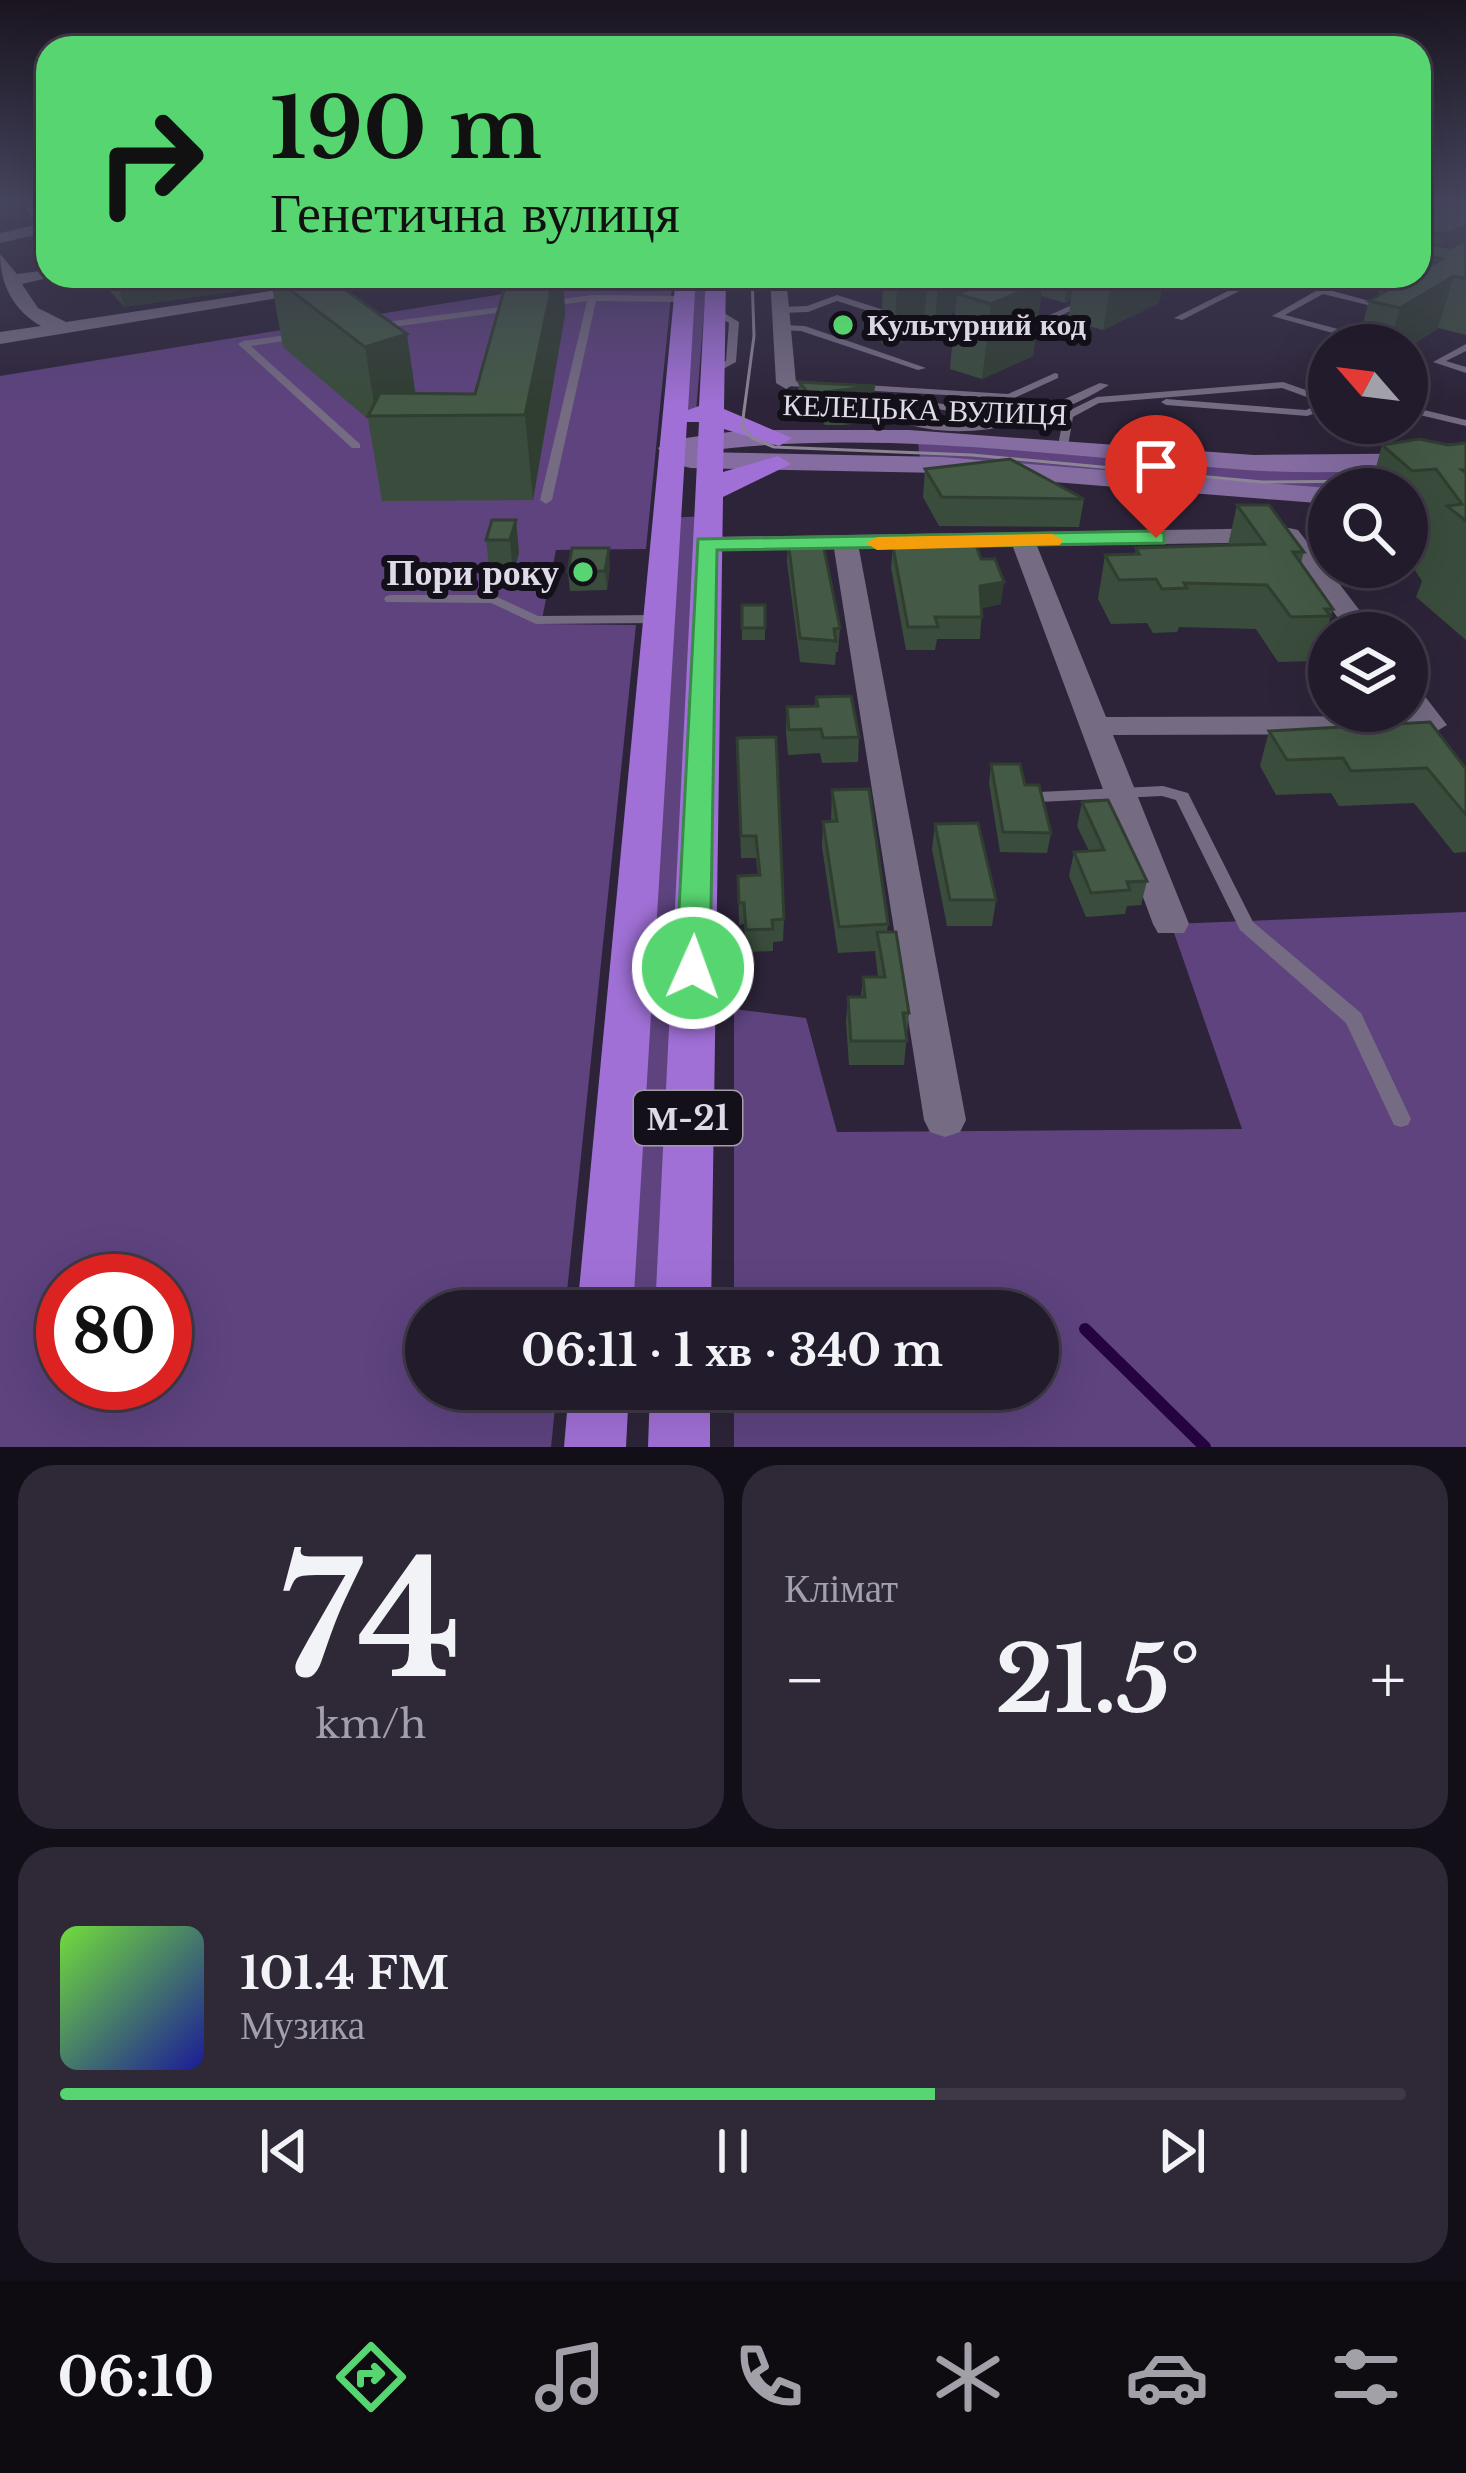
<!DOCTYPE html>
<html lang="uk">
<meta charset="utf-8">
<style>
:root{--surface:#221b2b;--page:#2e2837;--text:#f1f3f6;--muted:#a2a1a9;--line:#3f3947;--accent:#57d570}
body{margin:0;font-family:"Libre Baskerville",serif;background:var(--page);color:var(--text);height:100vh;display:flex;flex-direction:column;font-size:45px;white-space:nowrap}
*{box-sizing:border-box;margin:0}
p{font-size:39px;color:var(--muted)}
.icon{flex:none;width:66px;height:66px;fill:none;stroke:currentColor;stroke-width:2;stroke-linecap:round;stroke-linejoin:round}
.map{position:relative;height:1447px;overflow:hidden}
.panel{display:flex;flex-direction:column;gap:18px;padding:18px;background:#130f18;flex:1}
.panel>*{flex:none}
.hud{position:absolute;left:36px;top:36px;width:1395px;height:252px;border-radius:36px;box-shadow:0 12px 48px #0002,0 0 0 3px var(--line);background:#57d570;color:#111;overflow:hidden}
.needle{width:78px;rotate:298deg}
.tools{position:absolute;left:1308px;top:324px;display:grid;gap:24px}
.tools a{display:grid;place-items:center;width:120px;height:120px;border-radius:50%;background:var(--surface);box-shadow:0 12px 48px #0002,0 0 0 3px var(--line);font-size:60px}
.speed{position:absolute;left:36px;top:1254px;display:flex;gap:24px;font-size:60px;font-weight:700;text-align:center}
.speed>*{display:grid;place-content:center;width:156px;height:156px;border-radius:50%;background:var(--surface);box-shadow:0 12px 48px #0002,0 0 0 3px var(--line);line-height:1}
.speed .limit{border:18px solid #d22;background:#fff;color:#111}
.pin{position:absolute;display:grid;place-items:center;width:102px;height:102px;color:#fff;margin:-123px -51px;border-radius:50% 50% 50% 0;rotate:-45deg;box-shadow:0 0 12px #0007}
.pin .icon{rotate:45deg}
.me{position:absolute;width:132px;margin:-66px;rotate:2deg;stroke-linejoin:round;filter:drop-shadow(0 0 9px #0008)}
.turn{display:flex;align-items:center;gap:42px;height:252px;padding:0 36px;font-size:54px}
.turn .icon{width:156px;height:156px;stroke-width:2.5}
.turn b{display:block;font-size:84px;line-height:102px}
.big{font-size:90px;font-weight:700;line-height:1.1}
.panel .tile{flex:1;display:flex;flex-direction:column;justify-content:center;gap:18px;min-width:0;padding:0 42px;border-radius:36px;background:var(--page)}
.panel .dial{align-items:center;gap:0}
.dial b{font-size:156px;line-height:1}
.song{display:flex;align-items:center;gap:36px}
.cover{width:144px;height:144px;border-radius:18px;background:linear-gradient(135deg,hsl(100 70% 55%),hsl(240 70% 35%))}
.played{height:12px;border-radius:6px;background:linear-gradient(90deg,var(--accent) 65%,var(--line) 65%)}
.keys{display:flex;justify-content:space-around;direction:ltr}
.heat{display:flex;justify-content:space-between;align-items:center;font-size:66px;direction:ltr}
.panel .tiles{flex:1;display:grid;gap:18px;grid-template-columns:1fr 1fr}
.tile:last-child{grid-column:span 2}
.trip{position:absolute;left:405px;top:1290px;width:654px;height:120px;border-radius:60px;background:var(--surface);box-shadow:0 12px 48px #0002,0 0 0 3px var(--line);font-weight:700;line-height:120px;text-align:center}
.dock{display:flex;height:192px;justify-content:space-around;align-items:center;background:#0e0b11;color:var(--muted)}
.dock .icon{width:84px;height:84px}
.dock .selected{color:var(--accent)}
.dock b{font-size:54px;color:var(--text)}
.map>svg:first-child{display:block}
.green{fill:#5e437f;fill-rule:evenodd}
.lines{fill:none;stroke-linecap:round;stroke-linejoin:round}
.stream{stroke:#250341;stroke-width:12}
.service{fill:#756b83;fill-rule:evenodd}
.minor{fill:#756b83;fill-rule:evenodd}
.secondary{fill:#856da2;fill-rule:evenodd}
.trunk{fill:#a070d6;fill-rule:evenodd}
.tram{stroke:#8c8596;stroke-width:3}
.wall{fill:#3a4d3c}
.shaded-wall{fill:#303e31}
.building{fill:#445946;stroke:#303e31;stroke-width:3}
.route{fill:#57d570;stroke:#398a49;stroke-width:3}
.slow{fill:#f59e0b}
.poi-dot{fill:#57d570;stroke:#131019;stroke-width:4.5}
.labels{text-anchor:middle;stroke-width:12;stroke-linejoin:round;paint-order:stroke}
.far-poi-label{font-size:30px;font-weight:bold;fill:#dfdae7;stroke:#131019;text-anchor:start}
.far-street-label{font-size:30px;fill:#dfdae7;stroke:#131019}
.shield{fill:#131019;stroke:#a29da9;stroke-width:3}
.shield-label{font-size:33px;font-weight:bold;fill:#dfdae7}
.poi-label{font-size:36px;font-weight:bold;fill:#dfdae7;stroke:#131019;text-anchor:end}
</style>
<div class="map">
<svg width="1466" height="1447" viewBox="0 0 1466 1447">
<rect width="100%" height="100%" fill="#2d2439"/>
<!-- green -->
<g class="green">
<path d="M612,276H673L646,549L556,550L541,624L636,625L565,1311H426V1389H557L551,1447H0V376ZM63,1281H165V1383H63Z"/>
<polygon points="695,276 707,276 696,412 684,409"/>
<polygon points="918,443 1466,467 1407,489 1329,489 920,458"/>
<polygon points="707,516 683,1311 605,1311 665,518"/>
<polygon points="1466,912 1466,1447 734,1447 734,1389 1038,1389 1038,1311 734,1311 734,1009 806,1018 837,1132 1242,1129 1171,924"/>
</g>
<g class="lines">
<!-- stream -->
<polyline class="stream" points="1085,1329 1205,1447"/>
<!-- service -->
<g class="service">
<polygon points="0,201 13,201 0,204"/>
<polygon points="48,201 48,205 33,208 36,212 48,211 48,215 31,217 24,206"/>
<path d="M774,276H803C797,280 780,280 774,276Z"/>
<polygon points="1258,276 1269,276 1182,320 1174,318"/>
<polygon points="1342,276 1352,276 1329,290 1388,306 1384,309 1323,294 1285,315 1353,333 1374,322 1379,325 1377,327 1354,339 1272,316"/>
<polygon points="1357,276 1373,276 1402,284 1398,287"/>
<polygon points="592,295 684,296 688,299 684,302 596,301 552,500 546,504 540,500 587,301 545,307 541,304 545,301"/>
<polygon points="837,295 975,339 977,341 969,343 837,301 808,312 780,313 776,310 780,307 807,306"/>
<polygon points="1085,299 1092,301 1025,332 1017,330"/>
<polygon points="515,305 519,308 518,310 378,329 373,326 378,323"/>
<polygon points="714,307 739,322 736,362 712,375 707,372 709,370 726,361 729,323 711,312 710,310"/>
<polygon points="781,325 805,326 926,368 918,370 801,331 778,330 776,328"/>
<polygon points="301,333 306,336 304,338 251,346 360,444 360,448 352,448 238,344 243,341"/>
<polygon points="1466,344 1466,351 1446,361 1466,367 1466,373 1433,362"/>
<path d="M1055,373L1058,374V378L977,415L897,403L883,405C921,425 971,430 1013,420C1043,411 1072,395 1100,383L1109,385C1044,426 936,455 868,404L897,397L976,409L999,398L786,386L781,383L786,380L1008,394Z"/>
<polygon points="1283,382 1329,398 1329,405 1324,404 1322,411 1307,416 1166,405 1161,402 1166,399 1306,410 1313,407 1315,400 1282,388 1099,403 1073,417 1068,446 1063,449 1058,446 1064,413 1097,397"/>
<polygon points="840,405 844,406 844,410 807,415 802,412 807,409"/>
<polygon points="1407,406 1466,420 1466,426 1407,412"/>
<polygon points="391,595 493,595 538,616 657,615 664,619 657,623 536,624 491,603 386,602 384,599 386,596"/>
<polygon points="1163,786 1188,793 1253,922 1361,1013 1411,1119 1408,1125 1401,1127 1394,1125 1346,1023 1240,930 1176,800 1162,796 1039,802 1031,797 1039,792"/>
</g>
<!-- minor -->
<g class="minor">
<polygon points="48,222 48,232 0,243 0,233"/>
<path d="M0,254L17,274L48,270V276H56L22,284L38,308L66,322L370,276H411L0,344V332L41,326C14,311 0,284 0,254Z"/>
<polygon points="770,276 786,276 796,383 786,389 776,383"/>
<polygon points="1289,528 1298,530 1377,633 1349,633 1282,542 1037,546 1106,717 1410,716 1407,683 1417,686 1447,725 1432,734 1113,735 1189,924 1184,933 1158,933 1153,924 1013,547 859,549 966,1120 960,1132 945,1137 930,1132 924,1120 834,549 706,551 694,544 706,537"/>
</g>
<!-- secondary -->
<path class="secondary" d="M744,430H909L1254,455L1466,453V469C1393,470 1319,475 1246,470C1066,458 878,427 698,452L942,457L1329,488L1335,489H1329V504L942,473L691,468L682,466L681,454H662L658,448L671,440Z"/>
<!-- trunk -->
<g class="trunk">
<polygon points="676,276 696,276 688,410 699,406 706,276 726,276 724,409 792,438 779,446 724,429 723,472 778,456 791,464 723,497 711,1311 655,1311 699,422 687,422 633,1311 577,1311"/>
<polygon points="569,1389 629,1389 626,1447 564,1447"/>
<polygon points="650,1389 710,1389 710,1447 648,1447"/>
</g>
<!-- tram -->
<polyline class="tram" points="752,276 754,336 742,426 752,438 774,447 972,455 1262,482 1466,480"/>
</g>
<!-- wall -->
<g class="wall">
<polygon points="1419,201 1466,201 1466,335 1438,328 1408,348 1415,360 1407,386 1407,345 1357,345 1369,301 1378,296 1384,276 1419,276"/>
<polygon points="97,276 337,276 328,277 416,394 475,394 508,276 563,276 565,314 533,500 382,501 368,419 283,347 272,286 124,307"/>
<polygon points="883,276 965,276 964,292 992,281 977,276 1164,276 1159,303 1103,330 1068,320 1071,300 1065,303 1041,296 1033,356 982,379 950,369 955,312 935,321 925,318 923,333 893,346 881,343"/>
<polygon points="799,382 874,395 872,396 886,402 885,418 845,425 825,425 819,418 820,403 808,404 798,391"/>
<polygon points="1348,423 1396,423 1391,440 1354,438"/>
<polygon points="1466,443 1466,640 1416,597 1422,581 1407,558 1407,489 1370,489 1382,445"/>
<polygon points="925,469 1084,499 1079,527 939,526 923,497"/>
<polygon points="1237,505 1304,552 1301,563 1333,609 1317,661 1278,662 1256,629 1179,627 1177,632 1153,633 1147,623 1111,624 1098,599 1105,555 1135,554 1136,548 1228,545"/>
<polygon points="516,520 519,553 513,574 490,573 486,540"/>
<polygon points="908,539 1001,604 982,608 980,639 937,639 935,650 906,650 891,568 893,547 907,547"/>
<polygon points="788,540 840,628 838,652 836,652 835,665 800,662 787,562"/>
<polygon points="610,567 607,590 570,591 568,572"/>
<rect x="742" y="605" width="23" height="35"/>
<polygon points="816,697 859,737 858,762 822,763 820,753 788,755 786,732 787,707 815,706"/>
<polygon points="1269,731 1466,769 1466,852 1454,853 1414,803 1339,806 1331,793 1276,795 1260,766"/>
<polygon points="737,738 784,919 783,941 773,942 773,951 746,952 744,924 739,925 738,876 758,875 756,858 741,858"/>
<polygon points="991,764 1025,785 1051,833 1047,853 1000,852 989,783"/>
<polygon points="832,790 888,924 887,932 909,1013 904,1065 849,1065 846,1022 848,997 861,997 863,977 878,977 875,951 838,953 822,847 823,822 831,821"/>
<polygon points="1082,802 1147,881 1141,905 1127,906 1125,914 1086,917 1069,876 1074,852 1089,851 1077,826"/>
<polygon points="935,824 996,900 992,926 947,926 932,849"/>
</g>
<!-- shaded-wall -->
<g class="shaded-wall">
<polygon points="1466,226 1466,268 1439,258 1446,234"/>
<polygon points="195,276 270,276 272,286 124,307 119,287"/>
<polygon points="554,276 563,276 565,314 533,500 525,415"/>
<polygon points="898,276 928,276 923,333 893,346"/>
<polygon points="939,276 965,276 964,296 957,294 955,312 935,321"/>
<polygon points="1068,276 1074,276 1071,300 1065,303"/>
<polygon points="1112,276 1164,276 1159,303 1103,330"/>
<polygon points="1454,276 1438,328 1407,348 1389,345 1400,308"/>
<polygon points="1043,282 1033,356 982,379 991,304"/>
<polygon points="407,334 418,411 376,416 365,347"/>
<polygon points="875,386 874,395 808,404 809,394"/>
<polygon points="886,402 885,418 845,425 845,409"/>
<polygon points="516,520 519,553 513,574 510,540"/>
<polygon points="609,548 610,567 607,590 605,571"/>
<polygon points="1004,582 1001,604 977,608 980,586"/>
</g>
<!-- building -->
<g class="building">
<polygon points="1419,201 1437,201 1466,207 1466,226 1446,234 1419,230"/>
<polygon points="1466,240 1466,279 1454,276 1400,308 1369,301 1412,276 1419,276 1419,272 1442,259 1419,254 1419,242 1450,248"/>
<polygon points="109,276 195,276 119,287"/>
<polygon points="272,276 326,276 407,334 365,347"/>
<polygon points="508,276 554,276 525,415 368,416 380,393 475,394"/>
<polygon points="1003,276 1020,276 1043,282 991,304 957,294"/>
<polygon points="1366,335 1402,338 1406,345 1371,345"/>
<polygon points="1407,347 1415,360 1407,360"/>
<polygon points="799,382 875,386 809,394"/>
<polygon points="871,395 886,402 845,409 825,409 820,402"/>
<polygon points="1419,439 1448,445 1466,443 1466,470 1462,470 1466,473 1466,521 1447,506 1462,504 1436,469 1412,471 1382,445"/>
<polygon points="1010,459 1084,499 942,497 925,469"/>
<polygon points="1237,505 1269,505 1304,552 1293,552 1333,609 1325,609 1330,616 1291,617 1267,585 1184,583 1187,588 1162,589 1156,579 1119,580 1105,555 1139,554 1136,548 1265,544"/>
<polygon points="492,520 516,520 510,540 486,540"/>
<polygon points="822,539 840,628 834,629 836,641 800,638 788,540"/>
<polygon points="908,539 975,542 981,559 995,559 1004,582 980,586 982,617 935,617 938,627 908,627 893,547 910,547"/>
<polygon points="572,548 609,548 605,571 568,572"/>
<rect x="742" y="605" width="23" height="23"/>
<polygon points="851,696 859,737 823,738 821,729 789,730 787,707 818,706 816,697"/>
<polygon points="1430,722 1466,769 1466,815 1427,768 1351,771 1343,758 1287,760 1269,731"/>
<polygon points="776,737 784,919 772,920 773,929 746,930 744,903 739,903 738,876 760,875 756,836 741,836 737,738"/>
<polygon points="991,764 1020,764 1025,785 1039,785 1051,833 1003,832"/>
<polygon points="869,789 888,924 839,927 823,822 837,821 832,790"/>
<polygon points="1108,800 1147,881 1127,882 1130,890 1091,893 1074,852 1104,850 1082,802"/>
<polygon points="978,823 996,900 950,900 935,824"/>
<polygon points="877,932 896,932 909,1013 903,1013 907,1041 851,1041 848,997 865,997 863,977 885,977"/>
</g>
<!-- sky -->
<linearGradient id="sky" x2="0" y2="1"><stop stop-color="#19141f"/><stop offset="0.5" stop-color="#46455f"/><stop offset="1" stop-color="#46455f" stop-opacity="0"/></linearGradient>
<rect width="1466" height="404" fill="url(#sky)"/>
<!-- route -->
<polygon class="route" points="1156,531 1164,533 1164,543 717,550 710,968 693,980 681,977 676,968 698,539"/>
<!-- slow -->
<polygon class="slow" points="1052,534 1063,540 1060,545 877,550 866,543 877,537"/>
<!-- markers -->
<g class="poi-dot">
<circle cx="843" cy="325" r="12"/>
<circle cx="583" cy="572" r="12"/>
</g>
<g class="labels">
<!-- far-poi labels -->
<g class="far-poi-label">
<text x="867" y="335">Культурний код</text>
</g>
<!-- far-street labels -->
<g class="far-street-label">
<text transform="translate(925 410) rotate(2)" y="10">КЕЛЕЦЬКА ВУЛИЦЯ</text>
</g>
<!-- shield labels -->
<rect class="shield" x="634" y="1091" width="108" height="54" rx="9"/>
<g class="shield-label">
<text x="688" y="1130">М-21</text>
</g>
<!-- poi labels -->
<g class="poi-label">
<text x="559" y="585">Пори року</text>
</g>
</g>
</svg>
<div class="tools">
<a><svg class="needle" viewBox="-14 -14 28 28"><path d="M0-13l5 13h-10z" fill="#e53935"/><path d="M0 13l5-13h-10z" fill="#a2a1a9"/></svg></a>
<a><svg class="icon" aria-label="search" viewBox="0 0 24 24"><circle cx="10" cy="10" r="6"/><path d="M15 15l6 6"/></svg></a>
<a><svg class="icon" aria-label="layers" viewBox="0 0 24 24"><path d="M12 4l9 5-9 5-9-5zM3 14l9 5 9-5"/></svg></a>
</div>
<div class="speed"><div class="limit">80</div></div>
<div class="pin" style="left:1156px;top:538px;background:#d93025"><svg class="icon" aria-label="arrive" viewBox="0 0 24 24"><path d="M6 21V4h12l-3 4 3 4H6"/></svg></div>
<svg class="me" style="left:693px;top:968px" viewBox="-20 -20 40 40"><circle r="17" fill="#57d570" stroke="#fff" stroke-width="3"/><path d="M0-11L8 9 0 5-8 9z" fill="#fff"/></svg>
<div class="trip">06:11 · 1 хв · 340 m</div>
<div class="hud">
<div class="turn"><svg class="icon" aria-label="right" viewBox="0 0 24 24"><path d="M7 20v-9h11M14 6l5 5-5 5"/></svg><div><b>190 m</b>Генетична вулиця</div></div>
</div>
</div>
<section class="panel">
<div class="tiles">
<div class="tile dial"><b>74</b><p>km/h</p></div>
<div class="tile"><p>Клімат</p>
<div class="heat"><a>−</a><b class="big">21.5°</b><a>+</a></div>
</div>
<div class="tile">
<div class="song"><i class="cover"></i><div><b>101.4 FM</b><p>Музика</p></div></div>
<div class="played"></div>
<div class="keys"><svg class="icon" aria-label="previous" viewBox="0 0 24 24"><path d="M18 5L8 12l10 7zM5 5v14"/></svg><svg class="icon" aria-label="pause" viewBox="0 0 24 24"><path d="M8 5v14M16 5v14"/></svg><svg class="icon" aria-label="next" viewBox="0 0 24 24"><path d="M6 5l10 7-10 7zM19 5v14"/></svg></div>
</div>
</div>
</section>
<nav class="dock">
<b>06:10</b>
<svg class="icon selected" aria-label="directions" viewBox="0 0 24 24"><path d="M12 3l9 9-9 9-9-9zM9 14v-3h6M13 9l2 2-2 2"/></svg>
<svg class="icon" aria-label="music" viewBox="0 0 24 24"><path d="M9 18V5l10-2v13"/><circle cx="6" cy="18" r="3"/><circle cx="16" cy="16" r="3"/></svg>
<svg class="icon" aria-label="phone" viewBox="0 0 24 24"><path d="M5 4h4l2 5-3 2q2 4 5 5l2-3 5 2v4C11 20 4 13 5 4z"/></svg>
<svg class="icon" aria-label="climate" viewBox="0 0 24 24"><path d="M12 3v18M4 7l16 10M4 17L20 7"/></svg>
<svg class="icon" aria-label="car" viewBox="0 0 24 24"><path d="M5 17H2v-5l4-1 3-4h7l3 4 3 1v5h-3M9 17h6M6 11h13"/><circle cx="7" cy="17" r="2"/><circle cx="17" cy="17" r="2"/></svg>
<svg class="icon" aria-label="filters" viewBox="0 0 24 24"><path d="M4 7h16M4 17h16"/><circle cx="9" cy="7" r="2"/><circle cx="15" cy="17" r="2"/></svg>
</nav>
